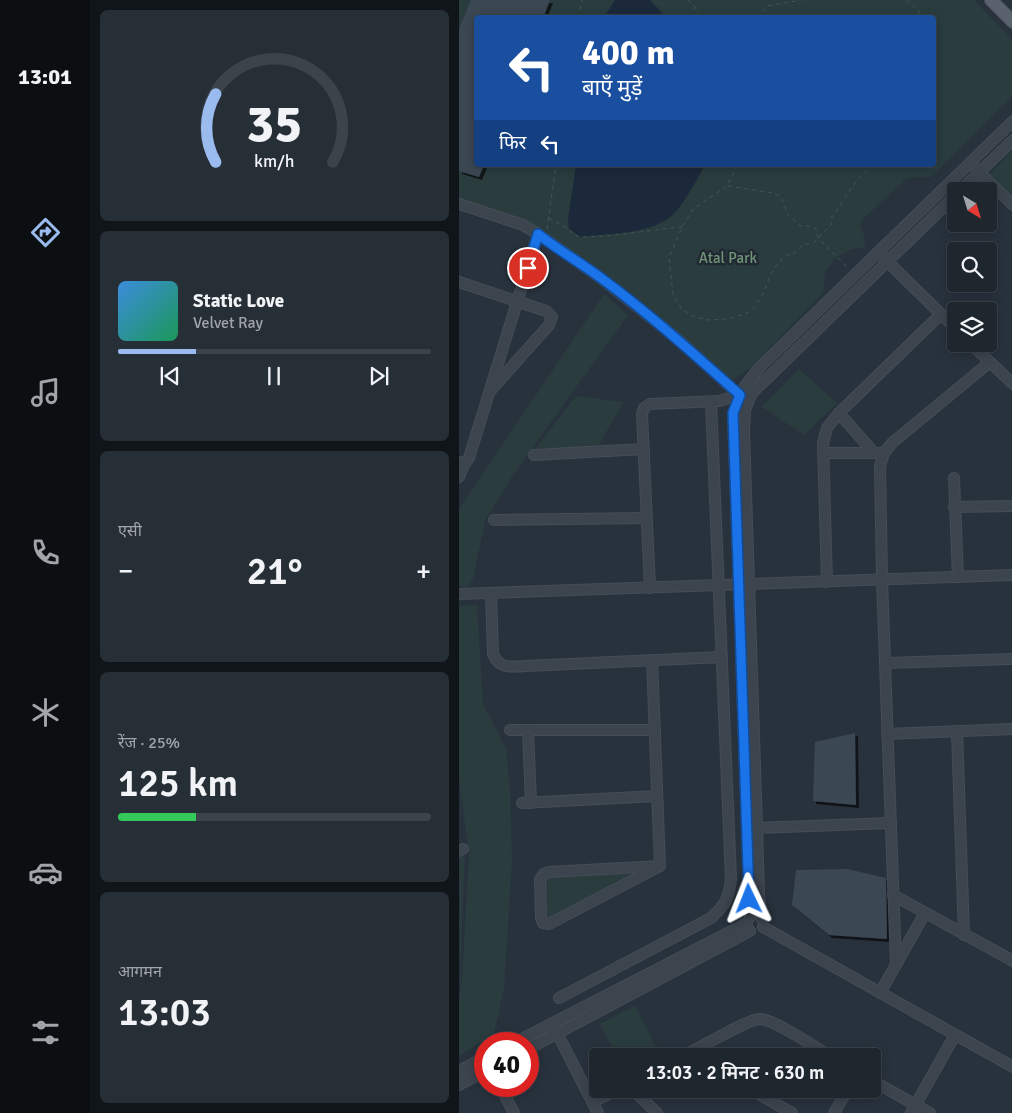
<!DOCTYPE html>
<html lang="hi">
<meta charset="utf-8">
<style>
:root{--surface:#1e262e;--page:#262e36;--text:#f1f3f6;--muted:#a1a5aa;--line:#3c434a;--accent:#99bbed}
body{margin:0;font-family:Signika,"Noto Sans Devanagari",sans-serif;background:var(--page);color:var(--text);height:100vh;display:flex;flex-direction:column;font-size:19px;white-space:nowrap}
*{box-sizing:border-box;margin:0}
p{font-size:16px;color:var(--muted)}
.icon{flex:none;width:28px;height:28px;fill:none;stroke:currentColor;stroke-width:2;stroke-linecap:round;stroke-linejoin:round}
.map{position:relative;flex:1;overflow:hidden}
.sheet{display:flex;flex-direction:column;gap:10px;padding:10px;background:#101519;width:369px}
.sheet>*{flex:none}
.banner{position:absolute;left:15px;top:15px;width:462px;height:152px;border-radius:5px;box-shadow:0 2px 12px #0003,0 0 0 1px var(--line);background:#1a4fa0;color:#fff;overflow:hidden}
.needle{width:32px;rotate:142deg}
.controls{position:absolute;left:488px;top:182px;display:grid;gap:10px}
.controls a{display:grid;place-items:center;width:50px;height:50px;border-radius:5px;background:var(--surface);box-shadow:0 2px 12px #0003,0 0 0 1px var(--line);font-size:25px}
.speed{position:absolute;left:15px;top:1032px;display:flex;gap:10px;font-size:25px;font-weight:700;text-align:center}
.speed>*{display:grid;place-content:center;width:65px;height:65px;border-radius:50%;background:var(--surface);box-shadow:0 2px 12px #0003,0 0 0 1px var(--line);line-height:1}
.speed .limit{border:8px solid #d22;background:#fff;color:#111}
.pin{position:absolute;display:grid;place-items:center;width:42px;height:42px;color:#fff;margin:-21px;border:2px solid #fff;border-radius:50%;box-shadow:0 1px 5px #0007}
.me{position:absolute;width:55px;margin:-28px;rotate:358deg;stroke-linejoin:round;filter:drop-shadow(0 0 4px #0008)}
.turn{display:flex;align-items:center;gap:18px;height:105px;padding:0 25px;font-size:22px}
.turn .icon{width:65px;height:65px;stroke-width:2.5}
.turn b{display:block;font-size:35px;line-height:42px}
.then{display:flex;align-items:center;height:48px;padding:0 25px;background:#0003;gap:10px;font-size:19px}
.big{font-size:38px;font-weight:600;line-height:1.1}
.sheet .tile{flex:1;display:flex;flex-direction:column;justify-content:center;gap:8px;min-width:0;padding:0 18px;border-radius:8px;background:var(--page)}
.sheet .dial{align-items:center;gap:0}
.dial svg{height:130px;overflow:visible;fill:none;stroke:var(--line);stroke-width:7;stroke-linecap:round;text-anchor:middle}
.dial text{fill:var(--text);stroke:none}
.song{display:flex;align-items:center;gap:15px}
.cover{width:60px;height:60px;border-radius:8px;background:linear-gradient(135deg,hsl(210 70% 55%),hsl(150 70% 35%))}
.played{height:5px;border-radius:2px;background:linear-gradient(90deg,var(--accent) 25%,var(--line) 25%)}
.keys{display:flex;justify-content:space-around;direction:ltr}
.heat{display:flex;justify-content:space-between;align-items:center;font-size:28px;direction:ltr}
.charge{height:8px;border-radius:4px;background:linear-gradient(90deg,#34c759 25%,var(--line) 0)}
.trip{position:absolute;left:130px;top:1048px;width:292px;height:50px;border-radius:5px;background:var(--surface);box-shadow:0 2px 12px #0003,0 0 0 1px var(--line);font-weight:600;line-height:50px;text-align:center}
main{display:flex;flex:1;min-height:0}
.tabs{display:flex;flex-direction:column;width:90px;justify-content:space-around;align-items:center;background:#0c0f12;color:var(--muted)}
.tabs .icon{width:35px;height:35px}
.tabs .selected{color:var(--accent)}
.tabs b{font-size:22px;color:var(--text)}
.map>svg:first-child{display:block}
.green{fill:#2a3c3e;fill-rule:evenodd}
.water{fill:#1c293a}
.building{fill:#3b4653;filter:url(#shadow)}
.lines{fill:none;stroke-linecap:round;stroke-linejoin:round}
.minor-casing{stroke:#454d57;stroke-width:12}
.major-casing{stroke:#454d57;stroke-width:14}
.path{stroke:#435556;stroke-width:1;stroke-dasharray:4 4;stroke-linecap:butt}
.minor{stroke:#3c444e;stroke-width:10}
.major{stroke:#5a636d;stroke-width:12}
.route-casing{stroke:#114b97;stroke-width:12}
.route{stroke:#1a73e8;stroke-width:9}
.labels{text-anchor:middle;stroke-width:5;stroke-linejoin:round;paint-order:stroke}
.park-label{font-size:15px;fill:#72967a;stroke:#212933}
</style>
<main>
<nav class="tabs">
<b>13:01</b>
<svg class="icon selected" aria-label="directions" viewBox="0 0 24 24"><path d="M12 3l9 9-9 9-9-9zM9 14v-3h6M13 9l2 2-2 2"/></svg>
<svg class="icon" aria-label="music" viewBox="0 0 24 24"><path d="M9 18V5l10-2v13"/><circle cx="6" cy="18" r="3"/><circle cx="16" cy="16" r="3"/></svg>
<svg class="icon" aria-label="phone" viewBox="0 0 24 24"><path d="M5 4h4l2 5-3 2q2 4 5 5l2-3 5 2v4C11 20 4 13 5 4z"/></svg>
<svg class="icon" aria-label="climate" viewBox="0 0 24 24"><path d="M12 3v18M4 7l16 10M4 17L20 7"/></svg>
<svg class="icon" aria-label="car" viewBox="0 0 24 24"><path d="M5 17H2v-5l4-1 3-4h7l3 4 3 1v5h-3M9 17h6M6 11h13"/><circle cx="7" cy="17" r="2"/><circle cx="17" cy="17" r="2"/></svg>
<svg class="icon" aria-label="filters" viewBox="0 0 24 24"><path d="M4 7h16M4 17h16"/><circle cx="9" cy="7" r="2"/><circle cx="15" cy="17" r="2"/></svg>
</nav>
<section class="sheet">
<div class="tile dial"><svg viewBox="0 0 100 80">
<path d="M14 69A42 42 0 1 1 86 69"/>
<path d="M14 69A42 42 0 0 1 14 27" stroke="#99bbed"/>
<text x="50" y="56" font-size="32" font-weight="700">35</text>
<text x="50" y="72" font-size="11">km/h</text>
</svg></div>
<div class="tile">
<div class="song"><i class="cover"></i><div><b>Static Love</b><p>Velvet Ray</p></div></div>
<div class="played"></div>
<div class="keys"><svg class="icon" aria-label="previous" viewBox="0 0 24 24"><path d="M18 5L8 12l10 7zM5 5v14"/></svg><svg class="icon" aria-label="pause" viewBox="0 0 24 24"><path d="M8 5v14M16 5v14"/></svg><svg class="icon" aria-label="next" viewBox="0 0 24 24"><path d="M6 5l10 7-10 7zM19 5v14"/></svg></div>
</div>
<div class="tile"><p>एसी</p>
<div class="heat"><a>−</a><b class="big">21°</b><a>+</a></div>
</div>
<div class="tile"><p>रेंज · 25%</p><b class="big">125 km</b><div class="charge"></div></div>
<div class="tile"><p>आगमन</p><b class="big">13:03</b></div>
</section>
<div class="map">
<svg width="554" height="1113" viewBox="0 0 554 1113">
<defs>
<filter id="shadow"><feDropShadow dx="3" dy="3" stdDeviation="0" flood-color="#0009"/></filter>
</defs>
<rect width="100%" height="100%" fill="#28323d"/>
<!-- green -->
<g class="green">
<path d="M0,0H515L553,39V97L472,177L448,178L401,222L406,240L405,248L392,249L376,259L366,271L364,293L290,369L274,380L82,229L0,200ZM18,18H475V165H18Z"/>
<polygon points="553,151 553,197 531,174"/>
<polygon points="145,294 169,315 54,475 26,521 14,579 8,589 0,585 0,509"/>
<polygon points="340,369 378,403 345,435 303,407"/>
<polygon points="117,396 165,402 137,449 77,448"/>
<polygon points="18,605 24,704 47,748 51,789 53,860 45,988 35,1034 0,1056 0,999 3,979 10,853 0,779 0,606"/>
<polygon points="6,855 1,976 0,858"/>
<polygon points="186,871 86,921 86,877"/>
<polygon points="176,1006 200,1052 191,1056 158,1056 141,1024"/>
<polygon points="201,1089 221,1089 213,1098"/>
</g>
<!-- water -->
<g class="water">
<polygon points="156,0 191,0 207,17 145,17"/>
<path d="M117,165H246C238,179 224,207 211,217C188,235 149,233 121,237L110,229L109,219Z"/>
</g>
<!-- building -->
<g class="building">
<polygon points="12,0 91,0 84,18 18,18 18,165 25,165 20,177 0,171 0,29"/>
<polygon points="396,733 397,805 354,801 356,742"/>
<polygon points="388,869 427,878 428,939 370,935 333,905 337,870"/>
</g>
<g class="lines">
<defs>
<g id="minor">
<polyline points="517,169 554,205"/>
<polyline points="501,191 554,140"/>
<polyline points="0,204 64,225 79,234 143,279 215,336 285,399"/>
<polyline points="425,258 496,328"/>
<polyline points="0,282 87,311 93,317 90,325 33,389"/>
<polyline points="512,344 554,384"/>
<polyline points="380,413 415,453"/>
<polyline points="364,453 425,453"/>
<polyline points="75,455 185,449"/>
<polyline points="0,462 6,463 10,458 79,234"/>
<polyline points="0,477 6,463"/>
<polyline points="495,478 499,577"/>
<polyline points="495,507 554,506"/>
<polyline points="35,520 188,518"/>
<polyline points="368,582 364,443 368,428 380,413 482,314"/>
<polyline points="191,588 183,414 185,408 191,404 260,401 281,395"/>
<path d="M32,593L34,654C40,669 52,667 67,666L263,657"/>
<polyline points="0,594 554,575"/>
<polyline points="193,660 201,866 90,924 84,923 82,918 81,879 85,874 90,872 201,866"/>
<polyline points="426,663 554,659"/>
<polyline points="51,730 196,730"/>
<polyline points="69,730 72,803"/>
<polyline points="498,731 505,935"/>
<polyline points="428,734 554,729"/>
<polyline points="63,803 198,796"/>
<polyline points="293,828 432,823"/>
<polyline points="0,851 4,849"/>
<polyline points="434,895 554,961"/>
<polyline points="291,917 274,413 284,389 300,368 554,121"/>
<polyline points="303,919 300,895 298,828 285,431 286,410 293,393 496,196"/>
<polyline points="304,927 554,1067"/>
<polyline points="437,965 423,580 421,466 425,453 433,443 531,362"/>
<polyline points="421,993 466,913"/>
<path d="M100,998L252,918C266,905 270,899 272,879L252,402"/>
<polyline points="96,1029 139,1113"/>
<polyline points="53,1044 288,923"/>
<polyline points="69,1049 291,931"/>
<path d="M224,1056C239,1049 287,1020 300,1019C314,1018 357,1048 371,1056"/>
<polyline points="0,1071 26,1057"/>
<polyline points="414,1081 471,1113"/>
<polyline points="0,1085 26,1071"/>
<polyline points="41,1086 55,1113"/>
<polyline points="173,1089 198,1113"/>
<polyline points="291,1089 333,1113"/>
<polyline points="133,1102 160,1089"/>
<polyline points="375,1113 389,1089"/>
<polyline points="452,1113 496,1035"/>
</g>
<polyline id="major" points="532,0 554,22"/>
</defs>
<!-- minor casing -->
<use href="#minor" class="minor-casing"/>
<!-- major casing -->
<use href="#major" class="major-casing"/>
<!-- path -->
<g class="path">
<polyline points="229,0 234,4 242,18"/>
<polyline points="447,0 458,9 463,18"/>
<polyline points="120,18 123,0"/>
<polyline points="299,18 308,6 342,0"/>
<polyline points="278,165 268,186 234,209 223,227 210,258 214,294 222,308 233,316 248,320 269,319 286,314 294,309 304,294 312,274 319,263 327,255 334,254 345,244 353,244 372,225 373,217 398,180 414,165"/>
<polyline points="269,186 314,193 322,197 329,215 342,226 349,226 357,229 359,238 390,269"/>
<path d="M90,218L110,229L114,234L121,237C155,237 188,230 223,227"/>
<polyline points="88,229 97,165"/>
</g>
<!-- minor -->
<use href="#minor" class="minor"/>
<!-- major -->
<use href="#major" class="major"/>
</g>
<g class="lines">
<defs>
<path id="route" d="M69,268L79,234C99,250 122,263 142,278C191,314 236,355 281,395L274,413L290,899"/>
</defs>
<!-- route casing -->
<use href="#route" class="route-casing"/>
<!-- route -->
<use href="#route" class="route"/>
</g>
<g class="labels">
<!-- park labels -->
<g class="park-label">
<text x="269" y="263">Atal Park</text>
</g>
</g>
</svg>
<div class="controls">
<a><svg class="needle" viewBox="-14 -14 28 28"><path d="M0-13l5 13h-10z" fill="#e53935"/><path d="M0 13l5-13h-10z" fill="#a1a5aa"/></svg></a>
<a><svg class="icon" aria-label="search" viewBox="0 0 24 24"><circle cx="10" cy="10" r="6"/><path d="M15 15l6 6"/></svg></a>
<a><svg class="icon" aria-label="layers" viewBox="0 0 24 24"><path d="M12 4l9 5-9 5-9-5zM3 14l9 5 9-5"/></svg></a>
</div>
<div class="speed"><div class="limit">40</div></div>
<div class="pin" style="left:69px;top:268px;background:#d93025"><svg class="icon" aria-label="arrive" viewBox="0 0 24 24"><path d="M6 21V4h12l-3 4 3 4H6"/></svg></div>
<svg class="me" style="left:290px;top:899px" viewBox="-20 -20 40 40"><path d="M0-17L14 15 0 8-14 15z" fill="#1a73e8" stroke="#fff" stroke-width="4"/></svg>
<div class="trip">13:03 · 2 मिनट · 630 m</div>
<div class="banner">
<div class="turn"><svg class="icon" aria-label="left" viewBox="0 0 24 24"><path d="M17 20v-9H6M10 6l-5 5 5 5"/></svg><div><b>400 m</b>बाएँ मुड़ें</div></div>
<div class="then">फिर<svg class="icon" aria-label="left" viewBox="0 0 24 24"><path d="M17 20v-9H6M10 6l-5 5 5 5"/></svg></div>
</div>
</div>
</main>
